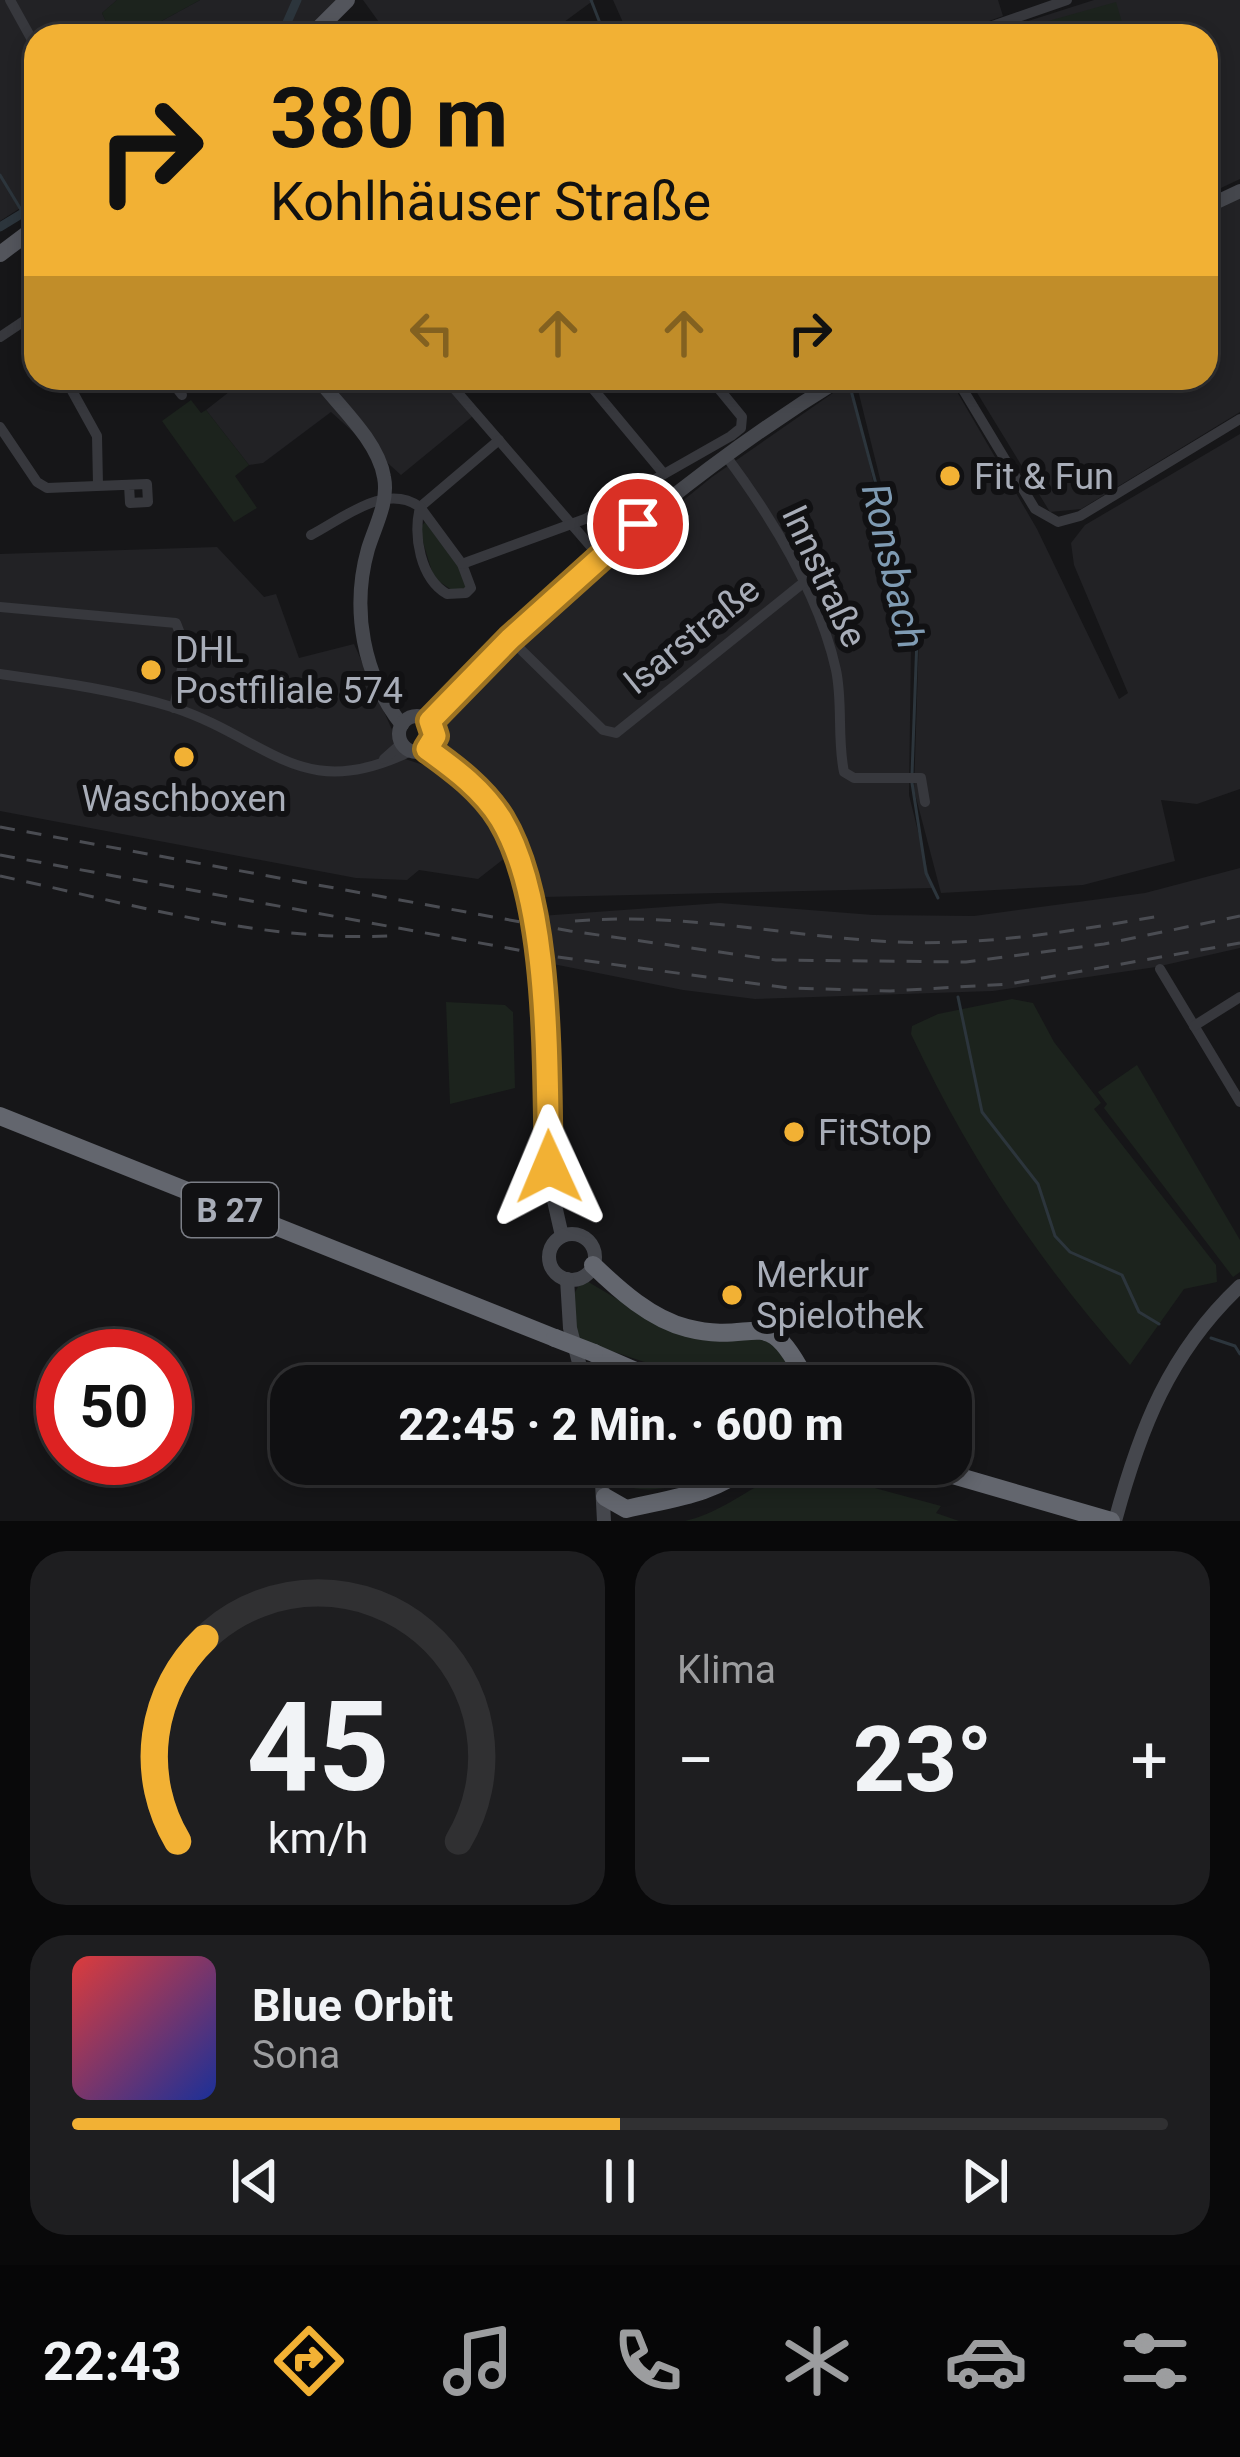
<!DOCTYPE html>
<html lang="de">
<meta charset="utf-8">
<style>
:root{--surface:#101012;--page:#1e1e20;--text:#f1f3f6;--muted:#9c9d9f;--line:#303032;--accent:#f2b134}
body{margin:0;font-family:Roboto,sans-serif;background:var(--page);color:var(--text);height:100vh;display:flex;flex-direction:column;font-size:45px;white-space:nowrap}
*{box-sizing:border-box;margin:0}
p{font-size:39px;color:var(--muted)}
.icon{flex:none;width:66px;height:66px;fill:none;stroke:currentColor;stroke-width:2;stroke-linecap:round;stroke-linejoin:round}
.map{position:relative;height:1521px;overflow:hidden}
.panel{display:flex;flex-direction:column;gap:30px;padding:30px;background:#09090a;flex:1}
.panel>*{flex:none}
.banner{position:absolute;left:24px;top:24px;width:1194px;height:366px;border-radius:36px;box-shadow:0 6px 18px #0003,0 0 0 3px var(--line);background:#f2b134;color:#111;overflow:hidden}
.speed{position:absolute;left:36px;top:1329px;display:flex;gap:24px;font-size:60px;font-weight:700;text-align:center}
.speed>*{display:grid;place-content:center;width:156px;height:156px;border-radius:50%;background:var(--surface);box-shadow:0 6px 18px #0003,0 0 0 3px var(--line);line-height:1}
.speed .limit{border:18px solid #d22;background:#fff;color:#111}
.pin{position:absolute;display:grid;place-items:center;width:102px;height:102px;color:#fff;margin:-51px;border:6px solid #fff;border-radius:50%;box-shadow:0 3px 12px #0007}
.me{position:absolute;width:132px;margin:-66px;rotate:359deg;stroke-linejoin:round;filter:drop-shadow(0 0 9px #0008)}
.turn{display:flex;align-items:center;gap:42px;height:252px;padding:0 48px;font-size:54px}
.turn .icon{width:156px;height:156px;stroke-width:2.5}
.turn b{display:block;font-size:84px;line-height:102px}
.lanes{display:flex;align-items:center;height:114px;padding:0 48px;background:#0003;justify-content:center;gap:60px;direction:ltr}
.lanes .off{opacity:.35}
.big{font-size:90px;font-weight:800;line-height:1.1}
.panel .widget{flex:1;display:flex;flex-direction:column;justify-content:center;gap:18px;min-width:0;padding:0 42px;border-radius:36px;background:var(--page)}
.panel .dial{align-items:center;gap:0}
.dial svg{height:312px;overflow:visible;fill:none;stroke:var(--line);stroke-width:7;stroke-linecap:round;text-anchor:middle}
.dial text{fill:var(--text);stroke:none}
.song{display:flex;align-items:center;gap:36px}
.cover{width:144px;height:144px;border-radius:18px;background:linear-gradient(135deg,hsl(0 70% 55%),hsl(230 70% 35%))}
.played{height:12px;border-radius:6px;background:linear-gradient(90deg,var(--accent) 50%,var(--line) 50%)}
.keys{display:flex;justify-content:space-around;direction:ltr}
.heat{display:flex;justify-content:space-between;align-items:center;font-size:66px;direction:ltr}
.panel .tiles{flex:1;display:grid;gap:30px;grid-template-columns:1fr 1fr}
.widget:last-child{grid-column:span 2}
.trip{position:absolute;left:270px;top:1365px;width:702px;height:120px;border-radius:36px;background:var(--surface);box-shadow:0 6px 18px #0003,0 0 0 3px var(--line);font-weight:800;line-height:120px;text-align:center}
.dock{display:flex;height:192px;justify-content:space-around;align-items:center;background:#060607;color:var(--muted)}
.dock .icon{width:84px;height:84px}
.dock .on{color:var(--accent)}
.dock b{font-size:54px;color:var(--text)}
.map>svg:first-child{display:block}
.built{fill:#222225}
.green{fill:#1c231d}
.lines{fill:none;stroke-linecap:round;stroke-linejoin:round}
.stream{stroke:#2c353c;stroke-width:3}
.canal{stroke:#2c353c;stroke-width:9}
.street{stroke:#37383d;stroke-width:10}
.secondary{stroke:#45474d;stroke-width:14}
.primary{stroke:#53555c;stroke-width:16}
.highway{stroke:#63666e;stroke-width:18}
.rail{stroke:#4a4c52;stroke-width:3;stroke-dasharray:15 12;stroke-linecap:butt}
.highway-bridge{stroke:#63666e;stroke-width:18}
.route-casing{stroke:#9d7322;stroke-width:30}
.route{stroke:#f2b134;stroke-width:21}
.poi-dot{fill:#f2b134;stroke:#111113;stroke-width:4.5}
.labels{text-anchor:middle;stroke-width:12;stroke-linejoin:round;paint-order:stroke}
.shield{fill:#111113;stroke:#7b7e86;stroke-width:3}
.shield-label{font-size:33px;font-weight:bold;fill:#a8adb8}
.poi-label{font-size:36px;fill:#a8adb8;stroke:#111113;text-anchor:start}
.street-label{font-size:36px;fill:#a8adb8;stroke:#111113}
.water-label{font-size:39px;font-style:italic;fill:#7f9bb3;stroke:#111113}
</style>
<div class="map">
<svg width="1240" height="1521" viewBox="0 0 1240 1521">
<rect width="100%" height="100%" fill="#161618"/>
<!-- built -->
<g class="built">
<polygon points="0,0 117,0 102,13 113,36 36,36 36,198 0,221"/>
<polygon points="200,0 336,0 300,36 134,36"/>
<polygon points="363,0 594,0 545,36 389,36"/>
<polygon points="613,0 998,0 1003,16 947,36 629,36"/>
<polygon points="1094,0 1240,0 1240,179 1206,195 1206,36 1026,36 1022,23"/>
<polygon points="1240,197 1240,412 1081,509 1050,512 968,378 1206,378 1206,213"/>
<polygon points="247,378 450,378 479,411 401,475 331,412 263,463 249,465 206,410"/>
<polygon points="855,378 949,378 1037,529 1119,699 1128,693 1074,565 1071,543 1085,525 1240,434 1240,789 1197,804 1161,800 1175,861 1083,885 941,893 914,790 919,636"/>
<polygon points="846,384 855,402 911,646 909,795 932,888 543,897 522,841 490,791 442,747 443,721 503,656 606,563 712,477"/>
<polygon points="217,547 264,597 276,594 299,658 354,644 405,759 439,770 479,801 510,854 478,879 419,870 407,880 356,878 0,811 0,554"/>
<polygon points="1240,868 1240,948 1156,967 993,991 755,999 683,990 548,963 540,916 720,903 873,915 974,916 1145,893"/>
</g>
<!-- green -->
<g class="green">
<polygon points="117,0 200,0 134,36 113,36 102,13"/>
<polygon points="1116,2 1126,36 1029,36 1027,27"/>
<polygon points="191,400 201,413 206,410 249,465 235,476 257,508 234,522 162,421"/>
<polygon points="425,522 466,577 469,586 455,592 434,578 419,529"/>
<path d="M1012,999L1033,1003L1054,1042L1101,1103L1094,1109L1216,1265L1217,1282L1184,1289L1130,1365C1037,1259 971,1161 911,1034L912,1026L938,1014Z"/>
<polygon points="446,1002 505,1005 513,1012 515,1088 450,1104"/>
<polygon points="1137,1065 1240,1240 1240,1272 1233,1277 1104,1108 1107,1104 1098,1092"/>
<path d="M585,1280L661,1325L773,1341C783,1356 795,1368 783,1386H717L581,1341C572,1321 566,1293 585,1280Z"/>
<path d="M612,1464H720C696,1484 647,1499 617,1482Z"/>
<path d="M805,1469L941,1506L936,1513L959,1521H685C731,1511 762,1473 805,1469Z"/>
</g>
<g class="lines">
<!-- stream -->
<g class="stream">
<polyline points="591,0 605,36"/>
<polyline points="0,175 23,213"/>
<polyline points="848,379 917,638 912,774"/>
<polyline points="912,783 926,873 938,898"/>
<polyline points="958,997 982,1112 1038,1184 1055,1236 1070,1252 1122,1275 1139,1312 1159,1324"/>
<polyline points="1211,1338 1235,1346 1240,1354"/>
</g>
<!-- canal -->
<g class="canal">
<polyline points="281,36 297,0"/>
<polyline points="0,227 36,205"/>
</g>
<!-- street -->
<g class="street">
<polyline points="10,0 36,47"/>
<polyline points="964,36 1067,0"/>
<polyline points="0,337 36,313"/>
<polyline points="65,378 97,436 98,485"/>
<polyline points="169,378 182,395"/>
<polyline points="445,378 599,556"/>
<polyline points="584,378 664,474"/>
<polyline points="956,378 1035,509 1058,522 1080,516 1240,419"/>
<polyline points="0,427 37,482 47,488 147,484 148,502 130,503 129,485"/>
<path d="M726,456C772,518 819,593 836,670C843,703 837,739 844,772L854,778H921L925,802"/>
<polyline points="420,507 499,440"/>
<path d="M311,535C344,518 385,482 420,507L462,564L471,588L466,593L447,594C420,578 413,536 420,507"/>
<polyline points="462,564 585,519 731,436 741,428 742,417 710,378"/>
<polyline points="0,607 176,623 186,649 174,708"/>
<polyline points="510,639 603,730 616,733 803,583"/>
<path d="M0,674C57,682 117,690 172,707C270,739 301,805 411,751"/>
<polyline points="384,759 402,743"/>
<polyline points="1160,969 1240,1102"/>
<polyline points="1194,1026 1240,997"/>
</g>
<!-- secondary -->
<g class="secondary">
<polyline points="1206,207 1240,191"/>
<path d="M317,378C339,406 378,441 384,477C389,502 375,526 368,549C351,609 363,676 402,725"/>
<circle cx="417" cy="734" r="18"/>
<path d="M430,721C553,590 688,472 842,378"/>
<polyline points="427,749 489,802 521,866 545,1008 550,1183 562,1236"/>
<circle cx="572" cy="1257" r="23"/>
<polyline points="567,1279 570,1328 585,1386"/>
<polyline points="601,1464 604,1521"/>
<path d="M1115,1521C1140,1429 1169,1353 1240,1286"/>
</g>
<!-- primary -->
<g class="primary">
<polyline points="311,36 347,0"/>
<polyline points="0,254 36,227"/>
</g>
<!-- highway -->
<g class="highway">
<polyline points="0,1116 555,1338"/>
<path d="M593,1265C619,1290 651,1319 687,1328C761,1347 765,1297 809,1386"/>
<polyline points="594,1353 670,1386"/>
<polyline points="915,1464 1111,1521"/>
<polyline points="699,1486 725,1464"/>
<path d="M605,1497L626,1509C672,1498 713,1495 750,1464"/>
</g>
<!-- rail -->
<g class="rail">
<polyline points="0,827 570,931 776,960 966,962 1104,944 1240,916"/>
<polyline points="0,855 551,956 788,988 890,991 1009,984 1240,943"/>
<path d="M0,876C128,903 258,942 390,936"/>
<path d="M575,921C683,912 789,937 896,942C986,946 1072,931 1160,916"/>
</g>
<!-- highway-bridge -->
<polyline class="highway-bridge" points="555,1338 594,1353"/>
</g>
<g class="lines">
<defs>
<path id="route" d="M549,1167C546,1070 552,904 501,819C483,790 455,769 427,749L435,736L430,721L510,639L638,524"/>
</defs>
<!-- route casing -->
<use href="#route" class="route-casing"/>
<!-- route -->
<use href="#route" class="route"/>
</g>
<!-- markers -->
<g class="poi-dot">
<circle cx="950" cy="476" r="12"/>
<circle cx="151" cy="670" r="12"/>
<circle cx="184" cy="757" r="12"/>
<circle cx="794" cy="1132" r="12"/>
<circle cx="732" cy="1295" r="12"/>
</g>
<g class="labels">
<!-- shield labels -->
<rect class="shield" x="182" y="1183" width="96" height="54" rx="9"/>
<g class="shield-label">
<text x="230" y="1222">B 27</text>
</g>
<!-- poi labels -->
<g class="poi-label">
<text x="974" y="489">Fit &amp; Fun</text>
<text x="175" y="662">DHL<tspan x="175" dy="41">Postfiliale 574</tspan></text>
<text x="184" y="811" text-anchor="middle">Waschboxen</text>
<text x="818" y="1145">FitStop</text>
<text x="756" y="1287">Merkur<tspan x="756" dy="41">Spielothek</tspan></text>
</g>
<!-- street labels -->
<g class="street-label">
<text transform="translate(825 576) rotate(65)" y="13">Innstraße</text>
<text transform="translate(691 635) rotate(-39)" y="13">Isarstraße</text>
</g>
<!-- water labels -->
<g class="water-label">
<text transform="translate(894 566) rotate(77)" y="14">Ronsbach</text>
</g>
</g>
</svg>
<div class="speed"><div class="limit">50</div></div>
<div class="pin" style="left:638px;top:524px;background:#d93025"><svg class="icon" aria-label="arrive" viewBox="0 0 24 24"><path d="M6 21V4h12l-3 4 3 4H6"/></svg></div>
<svg class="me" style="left:549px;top:1167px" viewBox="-20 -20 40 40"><path d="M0-17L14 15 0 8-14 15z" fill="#f2b134" stroke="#fff" stroke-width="4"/></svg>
<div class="trip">22:45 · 2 Min. · 600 m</div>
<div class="banner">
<div class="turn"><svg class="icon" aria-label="right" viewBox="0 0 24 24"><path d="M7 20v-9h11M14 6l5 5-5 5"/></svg><div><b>380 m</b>Kohlhäuser Straße</div></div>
<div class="lanes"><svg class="icon off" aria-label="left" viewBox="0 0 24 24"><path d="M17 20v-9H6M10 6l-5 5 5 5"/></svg><svg class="icon off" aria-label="ahead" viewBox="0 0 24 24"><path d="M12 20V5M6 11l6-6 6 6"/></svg><svg class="icon off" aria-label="ahead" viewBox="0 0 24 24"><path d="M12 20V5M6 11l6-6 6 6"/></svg><svg class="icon" aria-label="right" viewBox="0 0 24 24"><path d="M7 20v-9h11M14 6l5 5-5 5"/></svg></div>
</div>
</div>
<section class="panel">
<div class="tiles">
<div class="widget dial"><svg viewBox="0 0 100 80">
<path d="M14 69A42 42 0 1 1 86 69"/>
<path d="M14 69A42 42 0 0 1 21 17" stroke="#f2b134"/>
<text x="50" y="56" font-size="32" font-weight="700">45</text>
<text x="50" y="72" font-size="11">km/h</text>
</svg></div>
<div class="widget"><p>Klima</p>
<div class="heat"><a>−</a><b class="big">23°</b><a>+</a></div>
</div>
<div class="widget">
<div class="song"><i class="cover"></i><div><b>Blue Orbit</b><p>Sona</p></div></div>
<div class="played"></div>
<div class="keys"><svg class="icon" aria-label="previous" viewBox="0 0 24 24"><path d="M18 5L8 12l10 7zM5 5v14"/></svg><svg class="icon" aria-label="pause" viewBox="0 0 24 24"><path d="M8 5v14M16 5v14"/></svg><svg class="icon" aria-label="next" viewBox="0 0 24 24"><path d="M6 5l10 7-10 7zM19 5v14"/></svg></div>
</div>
</div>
</section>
<nav class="dock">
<b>22:43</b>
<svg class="icon on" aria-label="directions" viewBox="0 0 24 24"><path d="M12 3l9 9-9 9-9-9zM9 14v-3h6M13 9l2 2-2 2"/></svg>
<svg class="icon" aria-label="music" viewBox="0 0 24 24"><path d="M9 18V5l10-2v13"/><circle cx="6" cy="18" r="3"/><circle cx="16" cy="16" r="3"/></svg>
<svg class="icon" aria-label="phone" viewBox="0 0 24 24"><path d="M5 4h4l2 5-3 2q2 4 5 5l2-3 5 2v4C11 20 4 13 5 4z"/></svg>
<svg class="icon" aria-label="climate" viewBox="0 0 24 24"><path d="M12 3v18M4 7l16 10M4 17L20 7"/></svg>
<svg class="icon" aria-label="car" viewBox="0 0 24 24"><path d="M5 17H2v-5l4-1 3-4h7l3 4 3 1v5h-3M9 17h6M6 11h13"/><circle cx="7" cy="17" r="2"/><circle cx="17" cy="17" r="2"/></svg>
<svg class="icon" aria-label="filters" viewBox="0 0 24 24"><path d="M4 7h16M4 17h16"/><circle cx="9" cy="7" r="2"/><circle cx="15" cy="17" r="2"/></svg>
</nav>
